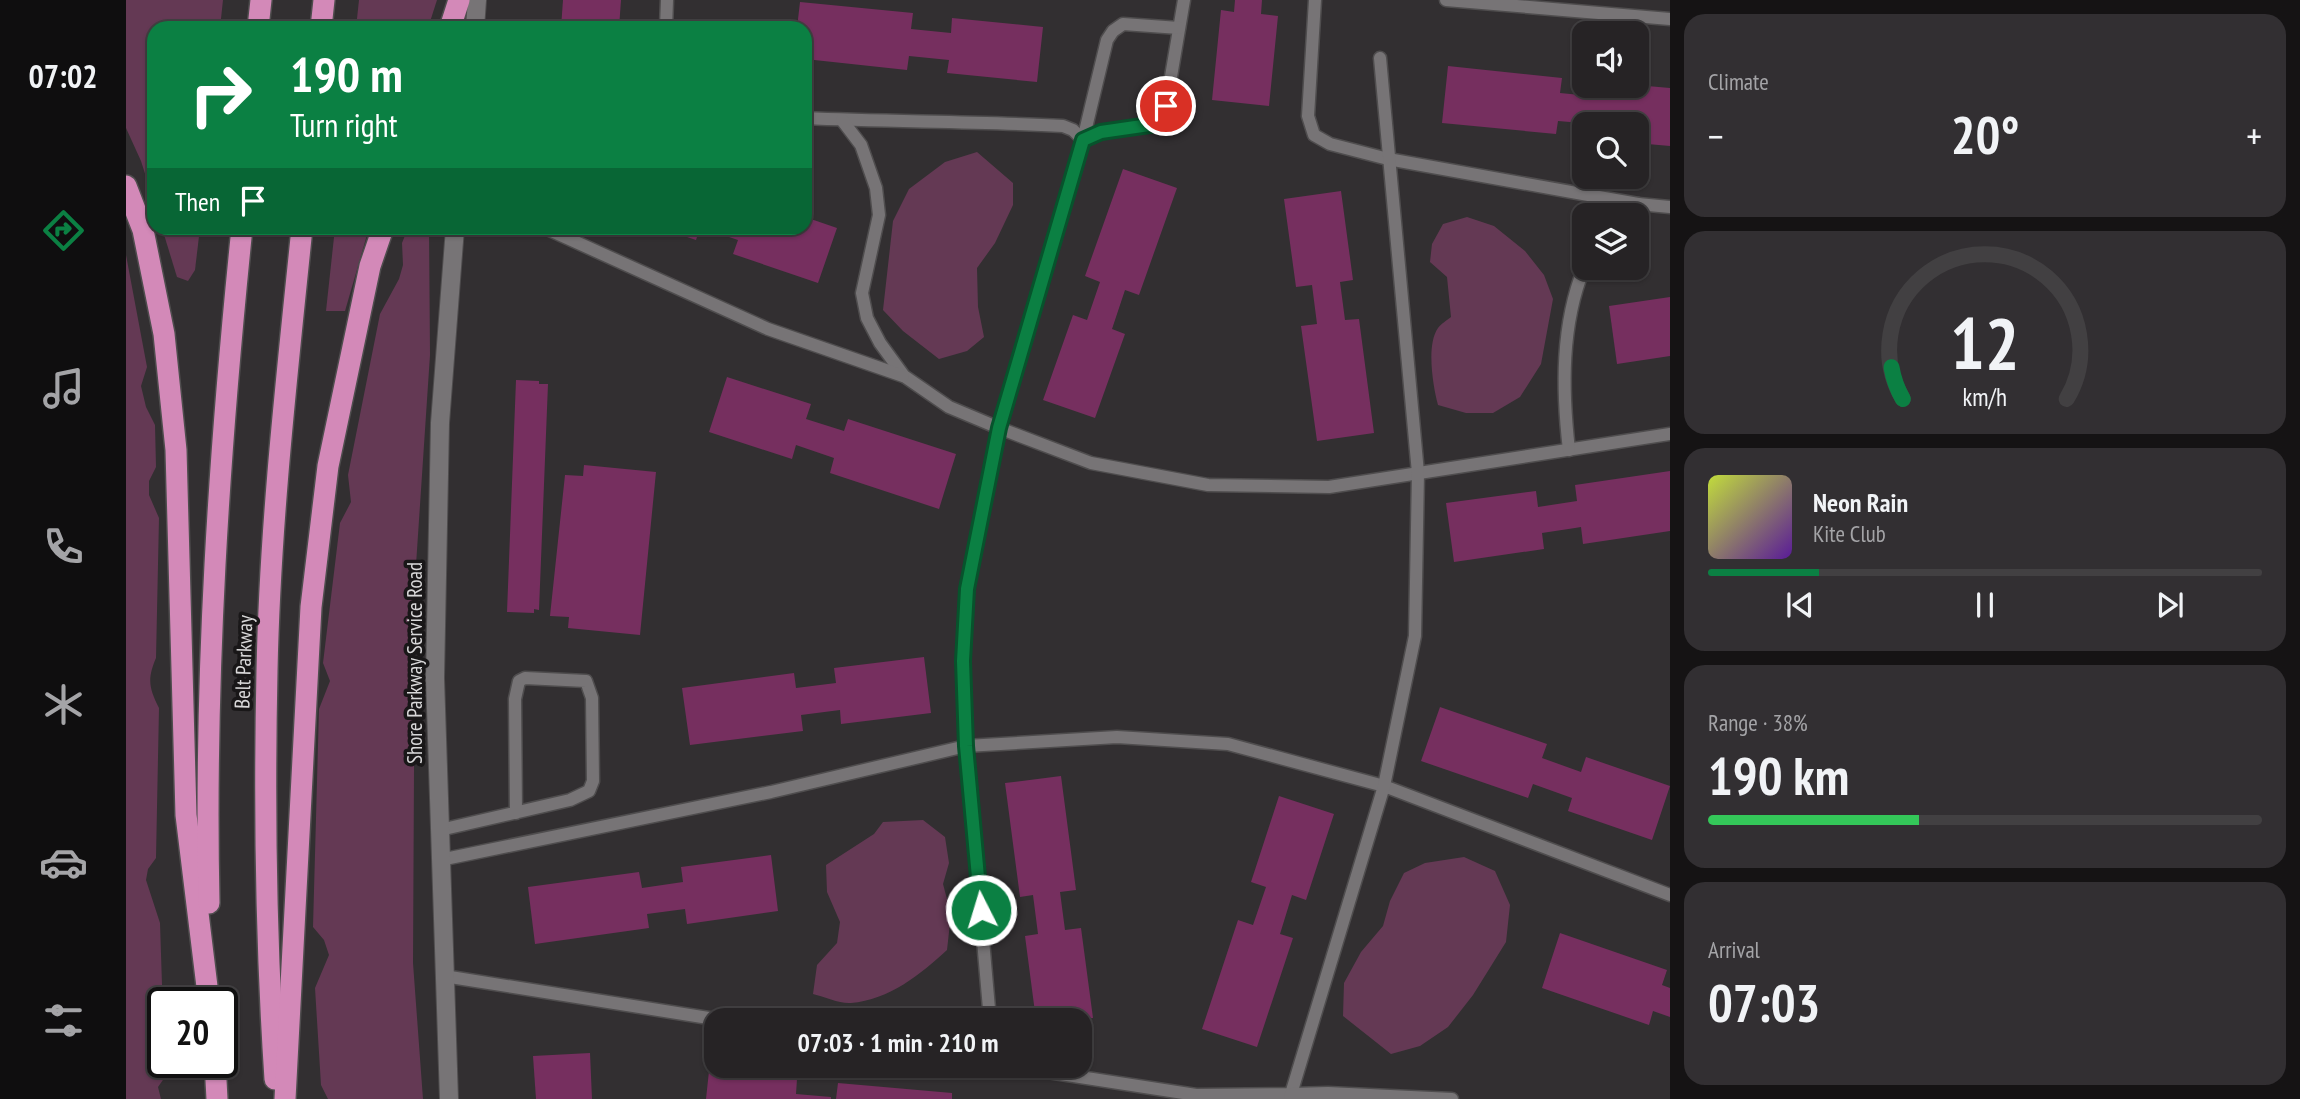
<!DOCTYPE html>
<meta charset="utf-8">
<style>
:root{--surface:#262325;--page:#322f32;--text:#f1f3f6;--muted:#a4a4a7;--line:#424042;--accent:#0b8043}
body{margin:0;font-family:"PT Sans Narrow",sans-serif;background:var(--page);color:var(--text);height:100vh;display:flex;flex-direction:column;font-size:26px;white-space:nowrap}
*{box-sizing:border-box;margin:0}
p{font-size:23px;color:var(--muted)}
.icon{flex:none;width:38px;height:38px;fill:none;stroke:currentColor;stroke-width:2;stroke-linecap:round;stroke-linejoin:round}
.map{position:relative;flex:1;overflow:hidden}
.sheet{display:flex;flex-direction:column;gap:14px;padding:14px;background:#151314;width:630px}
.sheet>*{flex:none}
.top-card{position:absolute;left:21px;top:21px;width:665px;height:214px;border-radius:21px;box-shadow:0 2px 5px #0004,0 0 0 2px var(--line);background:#0b8043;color:#fff;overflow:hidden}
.fabs{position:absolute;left:1446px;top:21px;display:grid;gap:14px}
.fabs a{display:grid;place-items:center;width:77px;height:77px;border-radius:14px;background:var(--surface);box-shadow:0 2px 5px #0004,0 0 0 2px var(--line);font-size:35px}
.speed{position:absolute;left:21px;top:987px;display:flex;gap:14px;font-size:35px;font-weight:700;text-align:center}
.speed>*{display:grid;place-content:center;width:91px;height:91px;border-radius:50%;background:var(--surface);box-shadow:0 2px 5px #0004,0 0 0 2px var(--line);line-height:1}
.speed .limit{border:4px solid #111;border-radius:10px;background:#fff;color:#111}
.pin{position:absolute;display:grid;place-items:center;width:60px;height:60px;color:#fff;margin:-30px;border:4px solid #fff;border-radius:50%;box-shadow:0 2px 7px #0007}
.me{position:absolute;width:77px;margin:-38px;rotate:355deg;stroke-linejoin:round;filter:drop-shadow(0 0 5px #0008)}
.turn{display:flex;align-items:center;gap:24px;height:147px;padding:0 28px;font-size:32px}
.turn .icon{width:91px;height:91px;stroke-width:2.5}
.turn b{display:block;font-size:49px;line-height:60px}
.then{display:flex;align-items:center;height:66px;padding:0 28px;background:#0003;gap:14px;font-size:26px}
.big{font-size:52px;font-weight:800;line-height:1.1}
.sheet .tile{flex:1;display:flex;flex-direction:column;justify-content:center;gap:10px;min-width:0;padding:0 24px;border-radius:21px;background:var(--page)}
.sheet .dial{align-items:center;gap:0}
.dial svg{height:182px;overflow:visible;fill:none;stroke:var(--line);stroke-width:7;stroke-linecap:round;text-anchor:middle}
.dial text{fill:var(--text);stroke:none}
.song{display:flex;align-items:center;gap:21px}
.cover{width:84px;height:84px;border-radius:10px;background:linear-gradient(135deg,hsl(70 70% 55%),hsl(270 70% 35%))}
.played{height:7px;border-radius:4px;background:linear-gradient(90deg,var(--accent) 20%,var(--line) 20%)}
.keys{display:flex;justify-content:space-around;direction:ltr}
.heat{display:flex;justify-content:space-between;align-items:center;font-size:38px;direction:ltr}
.charge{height:10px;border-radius:5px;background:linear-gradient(90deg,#34c759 38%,var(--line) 0)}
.trip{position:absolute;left:578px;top:1008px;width:388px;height:70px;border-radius:21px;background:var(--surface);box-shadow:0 2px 5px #0004,0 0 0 2px var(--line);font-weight:800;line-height:70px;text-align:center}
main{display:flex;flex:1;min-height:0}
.tab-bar{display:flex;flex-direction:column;width:126px;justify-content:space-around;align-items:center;background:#0f0e0f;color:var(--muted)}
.tab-bar .icon{width:49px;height:49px}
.tab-bar .current{color:var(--accent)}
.tab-bar b{font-size:32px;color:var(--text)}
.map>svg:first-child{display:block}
.green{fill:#643954}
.building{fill:#762f5f}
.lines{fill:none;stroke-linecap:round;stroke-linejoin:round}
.lane-casing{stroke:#4f4d4e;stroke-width:15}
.street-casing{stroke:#4f4d4e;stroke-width:20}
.highway-casing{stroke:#4f4d4e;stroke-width:24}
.lane{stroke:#777476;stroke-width:12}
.street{stroke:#777476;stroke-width:18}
.highway{stroke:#d389b8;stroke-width:21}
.route-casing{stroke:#07532c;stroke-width:18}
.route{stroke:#0b8043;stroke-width:12}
.labels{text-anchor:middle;stroke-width:7;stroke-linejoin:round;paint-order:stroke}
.street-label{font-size:21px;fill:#d9d8d9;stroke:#191718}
</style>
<main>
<nav class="tab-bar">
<b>07:02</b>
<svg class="icon current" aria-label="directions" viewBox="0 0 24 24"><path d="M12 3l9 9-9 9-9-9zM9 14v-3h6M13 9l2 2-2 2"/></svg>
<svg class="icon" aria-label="music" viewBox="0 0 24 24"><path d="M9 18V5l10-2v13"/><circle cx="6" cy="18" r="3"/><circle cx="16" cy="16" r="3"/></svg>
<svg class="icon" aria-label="phone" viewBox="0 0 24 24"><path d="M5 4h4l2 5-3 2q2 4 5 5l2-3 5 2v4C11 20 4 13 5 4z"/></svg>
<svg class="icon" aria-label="climate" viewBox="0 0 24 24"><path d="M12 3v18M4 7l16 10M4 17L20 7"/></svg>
<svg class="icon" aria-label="car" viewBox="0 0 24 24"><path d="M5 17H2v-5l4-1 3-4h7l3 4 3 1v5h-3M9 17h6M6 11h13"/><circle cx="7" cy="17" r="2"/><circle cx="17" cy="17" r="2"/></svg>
<svg class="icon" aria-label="filters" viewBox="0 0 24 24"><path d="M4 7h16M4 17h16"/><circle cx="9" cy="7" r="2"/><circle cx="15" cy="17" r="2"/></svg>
</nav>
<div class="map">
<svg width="1544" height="1099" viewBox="0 0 1544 1099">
<rect width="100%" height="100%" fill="#322f31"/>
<!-- green -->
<g class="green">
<polygon points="0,0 97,0 94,28 28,28 28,202 15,161 0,128"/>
<polygon points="233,0 311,0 302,28 230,28"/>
<polygon points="851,152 887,183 887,205 869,243 851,268 852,307 858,337 841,351 813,359 777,331 757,310 767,221 783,189 819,162"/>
<path d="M1341,217L1368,226L1399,251L1418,275L1427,299L1415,364L1394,397L1367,413H1340L1312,405C1307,386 1300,345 1312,328C1315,324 1321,320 1325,317L1321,277L1304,262L1306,244L1317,224Z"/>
<polygon points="36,228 74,228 69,270 62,281 51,277"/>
<polygon points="209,228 243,228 219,311 200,311"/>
<polygon points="282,228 303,228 304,355 289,580 287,963 297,1099 202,1099 195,1085 189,988 203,955 198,940 187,927 193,709 204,681 197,663 214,523 225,502 222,475 254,314 273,279 277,265 276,243"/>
<path d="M0,255L21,367L15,386L20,407L29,425L30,467L23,481V495L33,518L30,658C21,679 23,688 33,708L30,858L22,869L20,880L34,923L39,1077L32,1087L35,1099H0Z"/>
<path d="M797,820L819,837L823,863L817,884L825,914L821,950C795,974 763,1000 725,1003C714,1004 699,997 687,994L691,965L711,943L714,922L701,892L700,865L748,834L757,822Z"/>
<polygon points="1338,857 1369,871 1384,905 1380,942 1347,995 1322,1027 1294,1046 1265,1054 1217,1016 1218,983 1235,952 1257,926 1264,901 1278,873 1299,863"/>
</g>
<!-- building -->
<g class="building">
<polygon points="437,0 495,0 493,28 435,28"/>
<polygon points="1109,0 1136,0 1135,14 1152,16 1143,106 1086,100 1095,10 1108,12"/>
<polygon points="674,2 787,13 785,29 825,33 826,18 917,27 911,82 821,73 823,60 783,56 781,70 679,59 679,28 671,28"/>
<polygon points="1322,66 1436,78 1434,93 1475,97 1476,86 1510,85 1544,88 1544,146 1510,143 1510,124 1468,124 1432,121 1430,134 1316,123"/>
<polygon points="997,169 1051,188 1013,295 999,290 986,329 999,334 969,418 917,400 947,315 961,320 974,282 959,276"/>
<polygon points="1215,191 1227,280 1214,282 1219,320 1233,319 1248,433 1191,441 1175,326 1191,324 1186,285 1170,287 1158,199"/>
<polygon points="679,217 711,228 692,283 607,254 612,240 576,228 679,228"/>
<polygon points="534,228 574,228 570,240"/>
<polygon points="1544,297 1544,356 1491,364 1483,306"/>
<polygon points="601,377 685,404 680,419 718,431 722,419 830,454 813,509 704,473 708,458 670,445 666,459 583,432"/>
<polygon points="390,380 413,381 413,384 422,384 413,610 408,609 408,613 381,612"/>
<polygon points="458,465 530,472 514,635 442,628 443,617 424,616 439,475 457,476"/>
<polygon points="1544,471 1544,531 1457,544 1455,527 1449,528 1416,533 1418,549 1328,562 1320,503 1410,491 1412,507 1451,501 1449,485"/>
<polygon points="798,657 805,713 715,724 714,710 675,715 677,731 564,745 556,688 668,673 670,688 710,683 708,668"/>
<polygon points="1314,707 1421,744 1416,758 1455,772 1460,757 1544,786 1526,840 1442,811 1446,798 1407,784 1402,798 1295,761"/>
<polygon points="935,776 950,890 934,892 939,930 955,928 967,1018 910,1020 899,936 912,934 907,895 894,897 879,783"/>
<polygon points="1153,796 1208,814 1180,900 1166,895 1154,934 1167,938 1131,1047 1076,1029 1112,920 1127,925 1140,887 1125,882"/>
<polygon points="645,855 652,911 561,924 559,909 521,914 523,928 409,944 402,887 513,872 516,888 557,882 555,867"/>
<polygon points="1434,933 1541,970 1536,985 1544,988 1544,1017 1527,1011 1523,1025 1416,988"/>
<polygon points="464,1053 466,1099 410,1099 407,1056"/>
<polygon points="583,1071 671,1079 670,1094 705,1097 705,1099 580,1099"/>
<polygon points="712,1083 826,1093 826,1099 710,1099"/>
</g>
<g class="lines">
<defs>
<g id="lane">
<polyline points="1189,0 1182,116 1188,135 1204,144 1262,159 1512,204"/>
<polyline points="1320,0 1544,19"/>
<polyline points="540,28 541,0"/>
<path d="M679,118C765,122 851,121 937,126L947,130L957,140L873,428L841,589L837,661L840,746L864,1020"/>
<polyline points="716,120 735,145 750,188 753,215 736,293 741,318 754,343 778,376 823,407 873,428 965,463 1082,485 1203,487 1544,434"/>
<polyline points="957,140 975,133 1030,124 1040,106 1058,0"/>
<polyline points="957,140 981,40 987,31 997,24 1053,28"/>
<polyline points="1500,215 1512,204 1544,207"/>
<polyline points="419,228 642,329 777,376"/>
<path d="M1443,450C1436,389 1435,325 1458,268"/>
<polyline points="314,830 444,800 463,791 467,781 466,698 460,681 399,678 393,681 389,699 390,813"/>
<polyline points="314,860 645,792 840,746 991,737 1102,744 1258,786 1544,895"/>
<polyline points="318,976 595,1020"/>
<polyline points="883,1066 1070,1095 1165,1094 1258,786 1289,636 1292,473 1254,58"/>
<polyline points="1164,1099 1165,1094 1202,1093 1326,1099"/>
</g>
<g id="street">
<polyline points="349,28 351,0"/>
<polyline points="323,1099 309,678 314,423 329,228"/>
</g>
<g id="highway">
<polyline points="132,28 135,0"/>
<polyline points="195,28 198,0"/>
<polyline points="324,28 333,0"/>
<polyline points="0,186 17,230 38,334 50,450 60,815 83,1003"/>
<path d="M83,903C78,677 93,452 116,228"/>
<polyline points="89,1062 91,1099"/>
<path d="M149,1079C140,944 138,808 141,671C144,523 161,375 176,228"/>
<polyline points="159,1099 185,607 202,466 244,266 257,228"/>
</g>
</defs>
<!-- lane casing -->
<use href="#lane" class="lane-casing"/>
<!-- street casing -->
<use href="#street" class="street-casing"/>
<!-- highway casing -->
<use href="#highway" class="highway-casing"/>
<!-- lane -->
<use href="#lane" class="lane"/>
<!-- street -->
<use href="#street" class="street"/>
<!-- highway -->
<use href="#highway" class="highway"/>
</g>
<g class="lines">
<defs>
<polyline id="route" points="855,910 840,746 837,661 841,589 873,428 957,140 975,132 1030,124 1040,106"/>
</defs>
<!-- route casing -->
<use href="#route" class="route-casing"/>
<!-- route -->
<use href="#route" class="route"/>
</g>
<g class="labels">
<!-- street labels -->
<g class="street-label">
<text transform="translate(118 662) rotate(-88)" y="7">Belt Parkway</text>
<text transform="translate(289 663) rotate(-90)" y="7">Shore Parkway Service Road</text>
</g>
</g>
</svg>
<div class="fabs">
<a><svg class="icon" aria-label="sound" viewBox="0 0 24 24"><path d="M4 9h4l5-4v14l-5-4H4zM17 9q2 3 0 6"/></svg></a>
<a><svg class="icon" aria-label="search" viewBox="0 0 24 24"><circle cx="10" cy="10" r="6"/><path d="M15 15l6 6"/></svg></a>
<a><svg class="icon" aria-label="layers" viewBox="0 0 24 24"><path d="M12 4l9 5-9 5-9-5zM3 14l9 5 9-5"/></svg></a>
</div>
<div class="speed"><div class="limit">20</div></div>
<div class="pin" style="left:1040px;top:106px;background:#d93025"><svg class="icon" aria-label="arrive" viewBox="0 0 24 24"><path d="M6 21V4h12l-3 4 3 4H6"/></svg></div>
<svg class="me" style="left:855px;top:910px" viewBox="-20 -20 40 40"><circle r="17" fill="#0b8043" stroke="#fff" stroke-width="3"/><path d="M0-11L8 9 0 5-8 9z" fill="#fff"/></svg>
<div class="trip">07:03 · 1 min · 210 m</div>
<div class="top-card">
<div class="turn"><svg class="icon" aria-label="right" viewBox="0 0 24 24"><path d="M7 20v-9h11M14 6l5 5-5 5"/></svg><div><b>190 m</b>Turn right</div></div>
<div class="then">Then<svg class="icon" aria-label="arrive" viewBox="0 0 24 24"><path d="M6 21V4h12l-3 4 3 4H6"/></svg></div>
</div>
</div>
<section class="sheet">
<div class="tile"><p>Climate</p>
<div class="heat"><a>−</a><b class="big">20°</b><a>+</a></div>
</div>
<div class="tile dial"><svg viewBox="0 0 100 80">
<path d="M14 69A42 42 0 1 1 86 69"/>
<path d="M14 69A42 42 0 0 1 9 55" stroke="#0b8043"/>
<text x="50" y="56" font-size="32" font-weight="700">12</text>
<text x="50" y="72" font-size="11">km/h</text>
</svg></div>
<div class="tile">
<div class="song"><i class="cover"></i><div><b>Neon Rain</b><p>Kite Club</p></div></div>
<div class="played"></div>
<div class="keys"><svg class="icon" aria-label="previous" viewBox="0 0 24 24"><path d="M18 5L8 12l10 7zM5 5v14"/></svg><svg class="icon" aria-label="pause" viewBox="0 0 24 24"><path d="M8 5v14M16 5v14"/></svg><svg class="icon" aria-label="next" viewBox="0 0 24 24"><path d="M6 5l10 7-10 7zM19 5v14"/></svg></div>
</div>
<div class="tile"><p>Range · 38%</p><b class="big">190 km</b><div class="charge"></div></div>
<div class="tile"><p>Arrival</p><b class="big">07:03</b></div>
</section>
</main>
